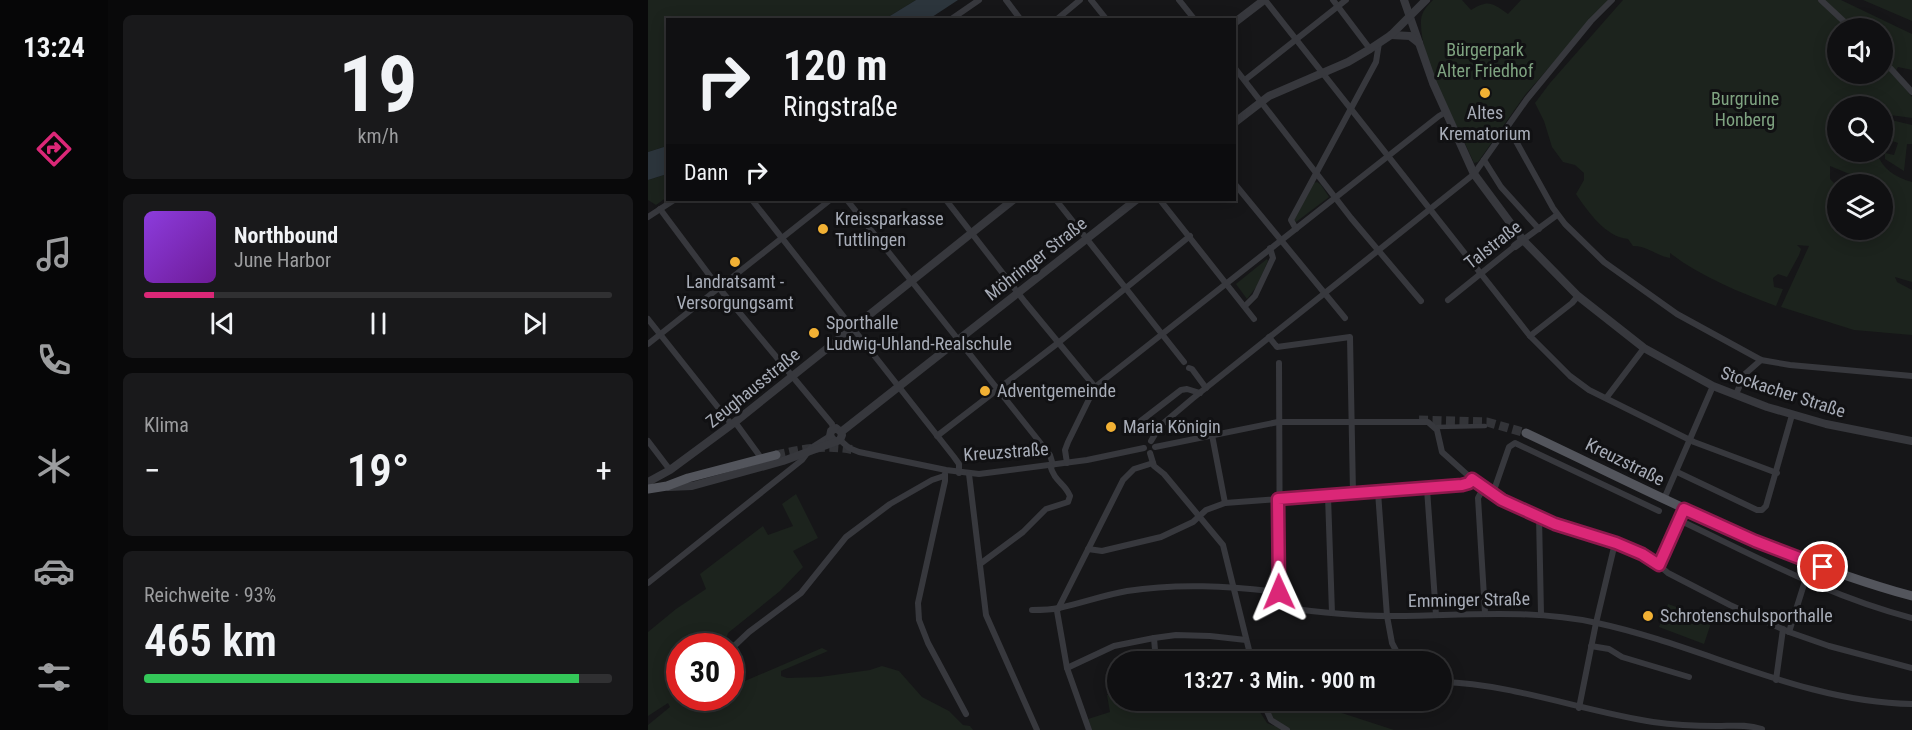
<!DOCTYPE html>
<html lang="de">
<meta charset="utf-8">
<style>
:root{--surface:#101012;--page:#19191b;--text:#f1f3f6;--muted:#9c9d9f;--line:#303032;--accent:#db2777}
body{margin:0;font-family:"Roboto Condensed",sans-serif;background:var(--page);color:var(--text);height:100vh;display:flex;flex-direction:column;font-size:22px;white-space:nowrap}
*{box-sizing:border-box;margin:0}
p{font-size:20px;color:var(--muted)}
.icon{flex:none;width:33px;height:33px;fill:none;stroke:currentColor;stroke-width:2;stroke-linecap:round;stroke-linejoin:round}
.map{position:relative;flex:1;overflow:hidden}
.drawer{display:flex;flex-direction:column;gap:15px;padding:15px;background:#09090a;width:540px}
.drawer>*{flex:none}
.top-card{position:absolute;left:18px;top:18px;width:570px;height:183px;border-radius:0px;box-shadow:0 3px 15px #0003,0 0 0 2px var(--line);background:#101012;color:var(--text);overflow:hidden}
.controls{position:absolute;left:1179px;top:18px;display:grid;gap:12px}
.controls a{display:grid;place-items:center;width:66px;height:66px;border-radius:50%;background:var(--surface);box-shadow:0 3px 15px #0003,0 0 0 2px var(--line);font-size:30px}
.speed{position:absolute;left:18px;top:633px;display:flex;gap:12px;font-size:30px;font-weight:700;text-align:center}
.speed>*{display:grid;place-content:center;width:78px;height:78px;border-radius:50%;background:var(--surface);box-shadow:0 3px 15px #0003,0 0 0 2px var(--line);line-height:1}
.speed .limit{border:9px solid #d22;background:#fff;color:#111}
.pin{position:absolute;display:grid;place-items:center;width:51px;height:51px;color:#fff;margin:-26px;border:3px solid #fff;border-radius:50%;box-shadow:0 2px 6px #0007}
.me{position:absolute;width:66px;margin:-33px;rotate:359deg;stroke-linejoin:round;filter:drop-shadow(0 0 4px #0008)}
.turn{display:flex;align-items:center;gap:21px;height:126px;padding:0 18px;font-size:27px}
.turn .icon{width:78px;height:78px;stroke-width:2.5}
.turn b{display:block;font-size:42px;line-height:51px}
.then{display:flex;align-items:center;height:57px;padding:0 18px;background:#0003;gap:12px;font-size:22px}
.big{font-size:45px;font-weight:600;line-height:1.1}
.drawer .widget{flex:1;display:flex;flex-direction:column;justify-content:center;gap:9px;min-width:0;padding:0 21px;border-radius:9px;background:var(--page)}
.drawer .dial{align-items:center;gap:0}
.dial b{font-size:78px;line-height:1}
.song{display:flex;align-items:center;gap:18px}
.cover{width:72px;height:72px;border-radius:9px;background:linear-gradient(135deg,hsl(270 70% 55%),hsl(280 70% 35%))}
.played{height:6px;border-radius:3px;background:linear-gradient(90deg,var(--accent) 15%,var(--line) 15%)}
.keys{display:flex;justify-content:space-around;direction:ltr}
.heat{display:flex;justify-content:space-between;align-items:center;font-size:33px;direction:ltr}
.charge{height:9px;border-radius:4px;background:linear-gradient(90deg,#34c759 93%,var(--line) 0)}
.trip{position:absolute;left:459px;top:651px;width:345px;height:60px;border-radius:30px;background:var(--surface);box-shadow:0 3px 15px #0003,0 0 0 2px var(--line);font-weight:600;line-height:60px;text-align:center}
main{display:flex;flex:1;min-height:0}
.tabs{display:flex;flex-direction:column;width:108px;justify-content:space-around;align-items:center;background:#060607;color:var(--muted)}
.tabs .icon{width:42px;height:42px}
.tabs .current{color:var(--accent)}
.tabs b{font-size:27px;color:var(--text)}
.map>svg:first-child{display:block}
.green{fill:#1c231d;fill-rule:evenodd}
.water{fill:#2c353c}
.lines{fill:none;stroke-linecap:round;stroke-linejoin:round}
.primary-tunnel{stroke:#333438;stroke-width:9;stroke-dasharray:9 4.5;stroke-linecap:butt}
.pedestrian{stroke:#37383d;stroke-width:4.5}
.minor{stroke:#37383d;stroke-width:6}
.tertiary{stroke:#37383d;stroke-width:8}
.primary{stroke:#53555c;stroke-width:9}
.route-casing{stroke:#8e194d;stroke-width:15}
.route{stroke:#db2777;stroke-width:10}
.poi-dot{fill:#f2b134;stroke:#111113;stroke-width:2}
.labels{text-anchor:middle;stroke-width:6;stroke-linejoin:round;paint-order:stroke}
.park-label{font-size:18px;fill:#7fa381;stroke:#111113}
.poi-label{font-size:18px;fill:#a8adb8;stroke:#111113;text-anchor:start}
.street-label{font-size:18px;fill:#a8adb8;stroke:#111113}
</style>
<main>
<nav class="tabs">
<b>13:24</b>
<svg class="icon current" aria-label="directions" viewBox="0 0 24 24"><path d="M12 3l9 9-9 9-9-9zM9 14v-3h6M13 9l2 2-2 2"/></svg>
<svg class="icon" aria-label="music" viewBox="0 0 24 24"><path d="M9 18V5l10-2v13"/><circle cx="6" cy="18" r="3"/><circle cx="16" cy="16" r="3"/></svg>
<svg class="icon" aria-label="phone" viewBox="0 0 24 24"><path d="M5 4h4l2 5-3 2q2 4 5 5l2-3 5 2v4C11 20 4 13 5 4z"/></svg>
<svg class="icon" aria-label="climate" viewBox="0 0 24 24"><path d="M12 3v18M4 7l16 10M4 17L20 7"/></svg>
<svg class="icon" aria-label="car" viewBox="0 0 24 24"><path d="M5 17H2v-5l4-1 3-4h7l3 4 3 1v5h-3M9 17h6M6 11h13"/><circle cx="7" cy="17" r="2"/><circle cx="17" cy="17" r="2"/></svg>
<svg class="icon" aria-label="filters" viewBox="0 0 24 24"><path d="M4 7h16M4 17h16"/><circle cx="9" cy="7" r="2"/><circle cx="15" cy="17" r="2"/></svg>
</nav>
<section class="drawer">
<div class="widget dial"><b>19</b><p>km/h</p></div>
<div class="widget">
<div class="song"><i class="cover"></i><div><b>Northbound</b><p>June Harbor</p></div></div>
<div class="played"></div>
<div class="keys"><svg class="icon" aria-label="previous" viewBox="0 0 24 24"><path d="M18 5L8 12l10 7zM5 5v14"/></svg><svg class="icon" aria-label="pause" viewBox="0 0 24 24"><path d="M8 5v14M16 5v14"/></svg><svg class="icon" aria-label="next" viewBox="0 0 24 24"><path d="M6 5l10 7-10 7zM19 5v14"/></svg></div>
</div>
<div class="widget"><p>Klima</p>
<div class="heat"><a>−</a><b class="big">19°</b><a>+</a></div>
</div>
<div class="widget"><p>Reichweite · 93%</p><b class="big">465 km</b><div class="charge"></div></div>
</section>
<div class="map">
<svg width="1264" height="730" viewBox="0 0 1264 730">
<rect width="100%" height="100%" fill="#161618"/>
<!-- green -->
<g class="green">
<polygon points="0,0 268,0 237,19 20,20 19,146 0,152"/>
<path d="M785,0H814L823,10C840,0 843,2 860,14L873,0H960L877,95L830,162L826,163C810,125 771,60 773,20C774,11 779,6 785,0Z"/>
<path d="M975,0H1193L1264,34V70L1250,67L1246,74L1264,97V118L1235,114L1234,106H1218L1198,97L1195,106H1190V152H1228C1235,169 1246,177 1264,182V282L1247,277L1249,282L1264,290V335L1206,330L1133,307L1161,246L1149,245L1153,249L1151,255L1139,277L1130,274L1125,278L1126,287L1135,289L1128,306C1091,292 1053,277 1022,253V258C1009,256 1000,246 985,246L980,239C958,237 940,212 928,194L936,180V173L927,165L915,162L904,147L896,121L887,103L902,83ZM1190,28H1234V74H1190ZM1182,166L1226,184H1234V230H1190L1189,186L1182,179Z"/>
<polygon points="1215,0 1264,0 1264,21"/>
<polygon points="1239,119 1264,125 1264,144 1259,144 1256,171 1237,159 1237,153 1246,155 1250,143 1239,139 1240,132 1237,121"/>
<polygon points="19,174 19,197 8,205 0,200 0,180"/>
<polygon points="669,182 673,185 681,197 648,222 646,220 666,183"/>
<polygon points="619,259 620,261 609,286 599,299 588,284"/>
<polygon points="148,494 170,538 145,551 155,567 132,591 80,633 76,646 32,646 32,698 82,698 83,687 174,648 180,651 133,671 133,676 139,678 172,677 222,670 234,666 251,671 274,697 301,711 315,725 322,726 325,730 0,730 0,725 22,707 20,703 0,716 0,632 28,609 58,589 52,574 115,526 120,535 145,526 134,504"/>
<polygon points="1020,604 1064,620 1056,644 1011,627"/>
<polygon points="469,691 470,700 581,701 610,709 619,723 626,726 632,723 624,717 617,701 636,701 654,708 657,701 746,730 444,730 440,719 462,712 459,695"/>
</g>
<!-- water -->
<g class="water">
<polygon points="268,0 310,0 281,19 237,19"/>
<polygon points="19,146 19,174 0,180 0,152"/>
</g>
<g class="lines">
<!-- primary-tunnel -->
<g class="primary-tunnel">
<polyline points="771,420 839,422 878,433"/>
<path d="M128,455C155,449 179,444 206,450"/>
</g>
<!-- pedestrian -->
<polyline class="pedestrian" points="787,427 837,426"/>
<!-- minor -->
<g class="minor">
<polyline points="358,0 373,20"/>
<polyline points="443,0 459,20"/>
<polyline points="531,0 547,20"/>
<polyline points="617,0 882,336 922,376 941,390 1046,442 1129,473"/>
<polyline points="685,0 722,49"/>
<polyline points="1173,0 1203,28"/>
<polyline points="302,20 331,0"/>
<polyline points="408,20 432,0"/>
<polyline points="1234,59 1264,92"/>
<polyline points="586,67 703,218 773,301"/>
<polyline points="597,80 698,0"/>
<polyline points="858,129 864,134 905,208 917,224 956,262 1029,314 1113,360 1142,365 1264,376"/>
<polyline points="836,160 853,187 891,229"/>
<polyline points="586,183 697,318"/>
<polyline points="104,200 306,457 311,464 311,473"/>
<polyline points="199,200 402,455 405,465"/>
<polyline points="298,200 377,302 447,387"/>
<polyline points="408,200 536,362"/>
<polyline points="512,200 606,319"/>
<polyline points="12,209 71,288 184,424 185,429"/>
<polyline points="0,217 26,200"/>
<polyline points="648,229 643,220 728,62 731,43"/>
<polyline points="875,240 909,215"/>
<polyline points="800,300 867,246"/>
<polyline points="597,306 607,296 625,258 622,248"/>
<polyline points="0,319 84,425"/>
<polyline points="882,336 924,303 930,296"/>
<polyline points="621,337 629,347 702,337 705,493"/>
<polyline points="0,344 182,200"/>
<path d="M631,363L632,607C668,612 705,616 741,616C811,616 880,608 949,623C1056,646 1153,702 1264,704"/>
<polyline points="541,368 544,369 558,388"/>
<polyline points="1088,394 1097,374 1113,360"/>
<polyline points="959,397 996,348"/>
<polyline points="87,422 111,455"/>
<polyline points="485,427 533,390 539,389 552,393"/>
<polyline points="564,435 577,503"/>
<polyline points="289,436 410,343 542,236"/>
<polyline points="192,440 201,448 211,452 298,470 331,474 439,460 496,448"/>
<polyline points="0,441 22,470"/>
<polyline points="503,441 512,426 544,399 826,174 879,99 943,21 964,0"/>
<polyline points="507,447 630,422 780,422 789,430 794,452 824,479 854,500 907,524 923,527 989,552 1005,560 1020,573 1082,605 1141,632 1181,646 1264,668"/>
<polyline points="502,453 506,466 516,474 575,545 604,662"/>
<polyline points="419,463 417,450 420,442 447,387 791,116 798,112"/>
<polyline points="1029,472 1109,510 1114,510 1118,506 1144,415"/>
<polyline points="297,474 297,481 270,603 271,620 280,643 318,714"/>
<polyline points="321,474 338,615 389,730"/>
<polyline points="836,487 830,498 837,613"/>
<polyline points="779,489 788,615"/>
<polyline points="730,492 739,616 744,643 754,662"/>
<polyline points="845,493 861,447 867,443 1011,511"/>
<polyline points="680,496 684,613"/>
<polyline points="1016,499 1065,386"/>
<polyline points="891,516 893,614"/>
<path d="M1031,520C1107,556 1182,597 1264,618"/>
<polyline points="440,549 454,551 513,537 545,522 558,510 577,503 815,485 821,483 824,479"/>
<path d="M332,564L375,532L398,509L420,502L422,496C416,482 407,483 402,465"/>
<polyline points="1011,565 1036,509"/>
<polyline points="0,583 154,460 163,448 182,436"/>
<path d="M384,610C393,610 402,610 411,608C434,603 456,595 479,591C530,583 580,586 631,592"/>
<polyline points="1141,632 1157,581"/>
<polyline points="506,638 508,662"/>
<polyline points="943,646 961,649 974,657 1041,677"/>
<polyline points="82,650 101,632 153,593 198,537 242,504 284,480 296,476"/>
<polyline points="602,653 611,653 629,662"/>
<polyline points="419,668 466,646 506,638 528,635 562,636 598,640"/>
<polyline points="1128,680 1135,629"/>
<path d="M794,682C865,684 934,711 1005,722C1026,725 1047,726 1069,726C1084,726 1098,724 1114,729"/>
<polyline points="596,700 606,703 614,703"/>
<polyline points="614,700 623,720 639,730"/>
<polyline points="931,708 948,623 967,543"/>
<polyline points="441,730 419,668 409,611 475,480 486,469 505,463"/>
</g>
<!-- tertiary -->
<g class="tertiary">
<polyline points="756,0 785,83 826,174 875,240 930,296 996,348 1065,386 1119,407 1178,424 1264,441"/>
<polyline points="586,23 616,0"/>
<polyline points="743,35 762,36 771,43"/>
<polyline points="586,123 621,96 700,62 722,49 743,35 778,0"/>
<polyline points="867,246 875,240"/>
<polyline points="186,441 182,436 183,431 188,428 193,432"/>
<polyline points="0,482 22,470 87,422 365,200"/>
<polyline points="21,487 44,486 135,461 192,440 194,435 193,432 488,200"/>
</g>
<!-- primary -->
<g class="primary">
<path d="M878,433C1004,492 1128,559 1264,596"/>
<polyline points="0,489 19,486 40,478 128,455"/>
</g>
</g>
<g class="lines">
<defs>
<polyline id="route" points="631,592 630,499 814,485 821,483 824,479 854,500 907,524 968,543 994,554 1011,565 1036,509 1107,541 1175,567"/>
</defs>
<!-- route casing -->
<use href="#route" class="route-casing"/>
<!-- route -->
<use href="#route" class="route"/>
</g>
<!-- markers -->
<g class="poi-dot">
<circle cx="837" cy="93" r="6"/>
<circle cx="175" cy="229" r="6"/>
<circle cx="87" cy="262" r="6"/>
<circle cx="166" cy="333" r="6"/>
<circle cx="337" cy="391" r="6"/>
<circle cx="463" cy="427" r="6"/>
<circle cx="1000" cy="616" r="6"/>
</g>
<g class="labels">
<!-- park labels -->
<g class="park-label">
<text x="837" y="56">Bürgerpark<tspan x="837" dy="21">Alter Friedhof</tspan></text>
<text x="1097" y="105">Burgruine<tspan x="1097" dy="21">Honberg</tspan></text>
</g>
<!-- poi labels -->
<g class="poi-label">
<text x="837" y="119" text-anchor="middle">Altes<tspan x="837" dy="21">Krematorium</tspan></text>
<text x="187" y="225">Kreissparkasse<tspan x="187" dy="21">Tuttlingen</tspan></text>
<text x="87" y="288" text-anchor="middle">Landratsamt -<tspan x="87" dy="21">Versorgungsamt</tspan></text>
<text x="178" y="329">Sporthalle<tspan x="178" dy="21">Ludwig-Uhland-Realschule</tspan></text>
<text x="349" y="397">Adventgemeinde</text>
<text x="475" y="433">Maria Königin</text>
<text x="1012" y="622">Schrotenschulsporthalle</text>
</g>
<!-- street labels -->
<g class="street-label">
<text transform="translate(845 245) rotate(-38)" y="6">Talstraße</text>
<text transform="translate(388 259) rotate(-38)" y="6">Möhringer Straße</text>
<text transform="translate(105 388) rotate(-39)" y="6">Zeughausstraße</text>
<text transform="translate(1135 392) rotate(18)" y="6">Stockacher Straße</text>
<text transform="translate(358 452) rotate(-4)" y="6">Kreuzstraße</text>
<text transform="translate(977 462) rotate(26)" y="6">Kreuzstraße</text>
<text transform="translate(821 600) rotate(-1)" y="6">Emminger Straße</text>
</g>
</g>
</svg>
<div class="controls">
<a><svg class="icon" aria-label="sound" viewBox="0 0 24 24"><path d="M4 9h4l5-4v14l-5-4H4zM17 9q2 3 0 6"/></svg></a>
<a><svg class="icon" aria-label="search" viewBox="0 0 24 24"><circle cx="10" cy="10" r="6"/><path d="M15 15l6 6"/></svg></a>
<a><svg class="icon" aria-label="layers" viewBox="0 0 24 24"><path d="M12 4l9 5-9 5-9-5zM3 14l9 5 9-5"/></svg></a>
</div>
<div class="speed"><div class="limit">30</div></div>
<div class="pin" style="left:1175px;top:567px;background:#d93025"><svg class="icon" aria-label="arrive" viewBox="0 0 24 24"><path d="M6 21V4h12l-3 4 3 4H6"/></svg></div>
<svg class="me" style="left:631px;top:592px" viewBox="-20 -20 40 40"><path d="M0-17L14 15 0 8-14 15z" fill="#db2777" stroke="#fff" stroke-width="4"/></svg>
<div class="trip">13:27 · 3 Min. · 900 m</div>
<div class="top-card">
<div class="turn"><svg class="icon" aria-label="right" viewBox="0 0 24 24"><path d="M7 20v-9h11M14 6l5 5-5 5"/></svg><div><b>120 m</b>Ringstraße</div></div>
<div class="then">Dann<svg class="icon" aria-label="right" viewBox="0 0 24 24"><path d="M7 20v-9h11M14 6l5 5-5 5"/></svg></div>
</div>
</div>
</main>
